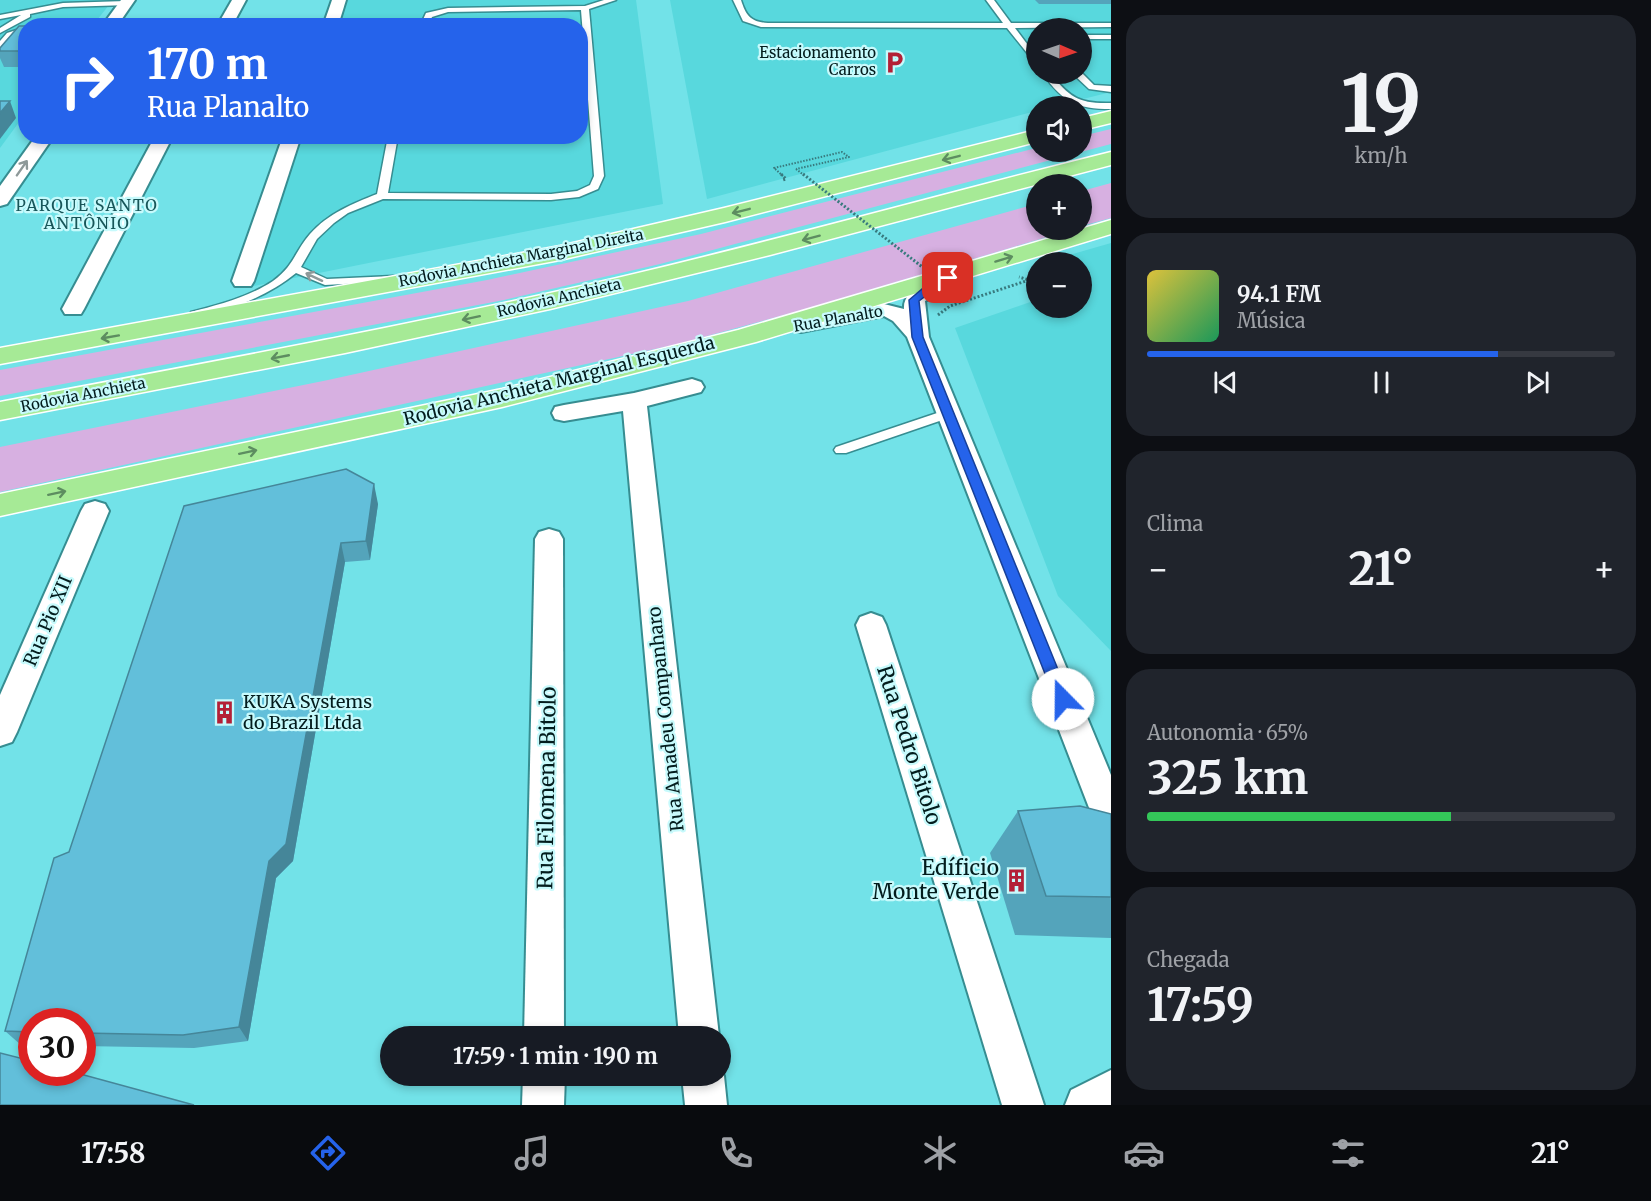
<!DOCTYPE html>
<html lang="pt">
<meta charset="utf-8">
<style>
:root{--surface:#171b24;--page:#20242c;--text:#f1f3f6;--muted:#9ea1a6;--line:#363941;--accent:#2563eb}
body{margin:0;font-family:Merriweather,serif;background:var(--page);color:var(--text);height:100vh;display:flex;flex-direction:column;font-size:22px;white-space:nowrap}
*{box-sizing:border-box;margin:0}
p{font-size:20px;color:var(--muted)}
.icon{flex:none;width:33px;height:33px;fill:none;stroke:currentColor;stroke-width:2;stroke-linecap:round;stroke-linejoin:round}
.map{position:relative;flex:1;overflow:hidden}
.side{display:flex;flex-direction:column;gap:15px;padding:15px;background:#0d0f14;width:540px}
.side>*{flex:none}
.hud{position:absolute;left:18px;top:18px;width:570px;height:126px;border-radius:24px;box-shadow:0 3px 9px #0003;background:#2563eb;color:#fff;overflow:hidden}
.needle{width:39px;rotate:92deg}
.tools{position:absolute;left:1026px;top:18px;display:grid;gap:12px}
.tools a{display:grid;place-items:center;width:66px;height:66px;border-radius:50%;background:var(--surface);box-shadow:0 3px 9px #0003;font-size:30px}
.speed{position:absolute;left:18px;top:1008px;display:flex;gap:12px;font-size:30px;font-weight:700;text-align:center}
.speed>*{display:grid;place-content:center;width:78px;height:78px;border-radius:50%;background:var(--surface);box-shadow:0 3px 9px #0003;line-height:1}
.speed .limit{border:9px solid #d22;background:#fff;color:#111}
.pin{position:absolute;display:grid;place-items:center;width:51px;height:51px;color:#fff;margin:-26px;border-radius:12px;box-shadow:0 3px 9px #0006}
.me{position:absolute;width:66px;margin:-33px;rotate:338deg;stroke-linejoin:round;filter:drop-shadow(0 0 4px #0008)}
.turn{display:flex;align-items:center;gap:21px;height:126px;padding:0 30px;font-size:27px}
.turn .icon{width:78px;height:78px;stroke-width:2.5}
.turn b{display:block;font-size:42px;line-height:51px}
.big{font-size:45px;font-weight:700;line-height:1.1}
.side .widget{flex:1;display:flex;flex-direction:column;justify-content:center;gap:9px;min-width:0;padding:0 21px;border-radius:24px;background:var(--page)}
.side .dial{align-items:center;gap:0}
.dial b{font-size:78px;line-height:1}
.song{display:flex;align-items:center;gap:18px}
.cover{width:72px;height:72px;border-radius:9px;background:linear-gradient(135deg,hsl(50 70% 55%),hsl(150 70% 35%))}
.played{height:6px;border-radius:3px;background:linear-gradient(90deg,var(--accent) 75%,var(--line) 75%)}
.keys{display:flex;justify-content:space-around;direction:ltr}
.heat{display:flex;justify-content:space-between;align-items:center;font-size:33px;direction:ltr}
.charge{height:9px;border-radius:4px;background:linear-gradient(90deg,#34c759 65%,var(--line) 0)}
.trip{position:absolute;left:380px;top:1026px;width:351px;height:60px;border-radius:30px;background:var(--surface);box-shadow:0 3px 9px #0003;font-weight:700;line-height:60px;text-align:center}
.dock{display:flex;height:96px;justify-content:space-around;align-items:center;background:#090b0e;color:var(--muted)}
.dock .icon{width:42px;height:42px}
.dock .active{color:var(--accent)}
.dock b{font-size:27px;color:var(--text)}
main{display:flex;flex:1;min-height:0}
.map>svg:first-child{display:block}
.built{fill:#58d8dd;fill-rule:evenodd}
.green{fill:#d7b0e1}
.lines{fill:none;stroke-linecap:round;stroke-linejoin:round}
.lane-casing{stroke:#368d91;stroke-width:3}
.street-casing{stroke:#368d91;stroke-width:4}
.highway-casing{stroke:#fff;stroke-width:3}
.path-far1{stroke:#387a7e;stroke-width:2;stroke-dasharray:1.5 1.5;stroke-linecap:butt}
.path{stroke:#387a7e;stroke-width:3;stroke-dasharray:2 2;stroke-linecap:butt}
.lane{fill:#fff;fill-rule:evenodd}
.street{fill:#fff;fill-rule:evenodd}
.highway{fill:#a6ea96;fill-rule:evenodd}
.path-bridge-far1{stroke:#387a7e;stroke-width:2;stroke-dasharray:1.5 1.5;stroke-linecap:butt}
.path-bridge{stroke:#387a7e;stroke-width:3;stroke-dasharray:2 2;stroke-linecap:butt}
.wall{fill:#54a4bb}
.shaded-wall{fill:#458699}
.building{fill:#62bfda;stroke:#458699;stroke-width:1.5}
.oneway{stroke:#5d8d60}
.oneway2{stroke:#8e9999}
.route{fill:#2563eb;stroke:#184099;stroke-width:1.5}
.labels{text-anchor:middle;stroke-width:4.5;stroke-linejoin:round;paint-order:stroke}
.far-poi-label{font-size:15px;fill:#031c1d;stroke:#c7fafc;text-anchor:end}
.far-street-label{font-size:15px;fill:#031c1d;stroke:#c7fafc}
.far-neighbourhood-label{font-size:16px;letter-spacing:1.5px;fill:#175659;stroke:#c7fafc}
.street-label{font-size:18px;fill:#031c1d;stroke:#c7fafc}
.poi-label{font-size:18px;fill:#031c1d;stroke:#c7fafc;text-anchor:start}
.near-street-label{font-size:21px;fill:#031c1d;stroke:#c7fafc}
.near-poi-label{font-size:21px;fill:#031c1d;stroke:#c7fafc;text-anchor:end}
</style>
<main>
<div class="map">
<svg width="1111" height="1105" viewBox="0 0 1111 1105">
<rect width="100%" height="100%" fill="#72e2e8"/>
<!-- built -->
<g class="built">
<polygon points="0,0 113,0 93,25 26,26 25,114 0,148"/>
<polygon points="346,0 636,0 663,204 244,288 297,137 580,136 580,26 337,25"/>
<path d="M670,0H1111V92L1055,106H1036V111L707,199ZM1036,28H1082V74H1036Z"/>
<polygon points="1111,243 1111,651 1058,596 955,328 1036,300 1036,308 1082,308 1082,262 1045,262"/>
</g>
<!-- green -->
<g class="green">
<polygon points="1111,129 1111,144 660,264 504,300 0,396 0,370 487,280 701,234 1036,148 1036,152 1082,152 1082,136"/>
<polygon points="1111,183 1111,218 1082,226 1082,191"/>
<polygon points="1036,204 1036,230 1071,230 795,312 678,344 0,492 0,447 328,380 688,301"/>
</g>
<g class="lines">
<defs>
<g id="lane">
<path d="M604,0H616L589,9L604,176L598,189L579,197L551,200L383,199L348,213L334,223L317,239L301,267L327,279L393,276L397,277V281L325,285L296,273C267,297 231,309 195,319L191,318V312C218,305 249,297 273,281C294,266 295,251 310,234C329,213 352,204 377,194L388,136H398L388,193L551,194L577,191L590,185L594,176L581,10L448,12L432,17L428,26H420L426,13L448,8L585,6Z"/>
<path d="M733,0H741C746,16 751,22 768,23H1003L986,0H994L1011,23H1111V27L1015,28L1036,56V64L1007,28L761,27L743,21Z"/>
<polygon points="126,1 129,5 63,7 30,14 30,17 0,33 0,28 21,15 0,19 0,15 63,3"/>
<polygon points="114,21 115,23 111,25 37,26"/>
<polygon points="26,27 26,32 13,37 0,48 0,41 7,33"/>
<rect x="1082" y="35" width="29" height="4"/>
<polygon points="1082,73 1094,85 1111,86 1111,92 1089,89 1073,74"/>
<path d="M1043,74H1051C1070,98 1080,104 1111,103V109C1076,109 1063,102 1043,74Z"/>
<polygon points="949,409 956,413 954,416 846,453 836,453 834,450 836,447"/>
</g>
<g id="street">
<polygon points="121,0 135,0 117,26 102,26"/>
<polygon points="232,0 246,0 232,26 217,26"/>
<polygon points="332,0 346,0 338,26 323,26"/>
<polygon points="36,136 54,136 7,204 0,206 0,186"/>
<polygon points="155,136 173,136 84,309 81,314 65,314 62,309"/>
<polygon points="283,136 301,136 254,281 251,286 235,286 232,281"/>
<path d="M960,267L968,268L971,273L968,278L925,301L929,337L1111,775V834L1099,829L1093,818L907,337L893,321L884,316L801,332L793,330L790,325L793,320L876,302L904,309C902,287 942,271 960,267Z"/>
<polygon points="692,379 701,382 704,387 701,392 647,406 719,1036 679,1036 623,411 564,421 555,419 552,413 555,407 564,405 634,393"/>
<polygon points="95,501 105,504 109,511 17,732 12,742 0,746 0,695 81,511 85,504"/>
<polygon points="549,529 559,532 563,539 564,1036 524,1036 535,539 539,532"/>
<polygon points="871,613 882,617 886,625 1044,1105 1002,1105 856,625 860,617"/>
<polygon points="720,1066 724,1076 727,1105 685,1105 682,1076 720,1076"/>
<polygon points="1111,1070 1111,1105 1065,1105 1071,1090"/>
<polygon points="523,1076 565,1076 564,1105 522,1105"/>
</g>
<g id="highway">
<polygon points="1111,111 1111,123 1082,130 1082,118"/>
<polygon points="1036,130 1036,142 725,222 560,260 0,364 0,348 560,246 724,208"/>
<path d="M1111,152V165L770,255L550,309L345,353L0,420V402C206,363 413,325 617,278C783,239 946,193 1111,152Z"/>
<polygon points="1111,220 1111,234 756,342 502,407 0,516 0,494 502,389 738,330"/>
</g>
</defs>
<!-- lane casing -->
<use href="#lane" class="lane-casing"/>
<!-- street casing -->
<use href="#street" class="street-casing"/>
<!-- highway casing -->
<use href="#highway" class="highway-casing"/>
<!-- path-far1 -->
<polyline class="path-far1" points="783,176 774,168 842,152 849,157 796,169"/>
<!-- path -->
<g class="path">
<polyline points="781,174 786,179 783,180"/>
<polyline points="938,315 950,306 1029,280 1019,277"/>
</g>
<!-- lane -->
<use href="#lane" class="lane"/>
<!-- street -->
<use href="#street" class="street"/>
<!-- highway -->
<use href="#highway" class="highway"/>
<!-- path-bridge-far1 -->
<polyline class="path-bridge-far1" points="796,169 805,176"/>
<!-- path-bridge -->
<polyline class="path-bridge" points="803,174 957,294"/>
</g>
<!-- wall -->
<g class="wall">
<polygon points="1035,0 1111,0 1111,4 1039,4"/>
<polygon points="26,26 26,67 4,67 0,58 0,48"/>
<polygon points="378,504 370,560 345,562 293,861 276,878 248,1041 194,1048 82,1046 82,1022 32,1022 32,1045 21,1045 5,1031 69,852 184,506"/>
<polygon points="1018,811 1111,814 1111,938 1015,935 990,853"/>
</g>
<!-- shaded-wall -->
<g class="shaded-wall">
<polygon points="10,101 16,118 0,139 0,113"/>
<polygon points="374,484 378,504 370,560 366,541"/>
<polygon points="341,543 345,562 293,861 276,878 248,1041 239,1027 269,861"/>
</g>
<!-- building -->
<g class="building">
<polygon points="19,26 26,26 26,51 0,51 0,48"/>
<polygon points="0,101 10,101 0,113"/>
<polygon points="346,469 374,484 366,541 341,543 286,844 269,861 239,1027 183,1035 82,1033 82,1022 32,1022 32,1032 5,1031 54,858 69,852 184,506"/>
<polygon points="1080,806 1111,814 1111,897 1046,896 1018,811"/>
<polygon points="0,1053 32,1061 32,1072 73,1072 194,1105 0,1105"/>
</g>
<!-- one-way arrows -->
<defs><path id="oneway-shaft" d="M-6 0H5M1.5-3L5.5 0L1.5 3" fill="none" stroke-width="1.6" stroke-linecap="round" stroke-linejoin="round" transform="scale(1.5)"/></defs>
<g class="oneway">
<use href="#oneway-shaft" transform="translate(951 158) rotate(166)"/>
<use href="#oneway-shaft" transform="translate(741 211) rotate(166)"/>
<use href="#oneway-shaft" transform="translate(811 238) rotate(165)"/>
<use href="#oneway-shaft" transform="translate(1004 259) rotate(-17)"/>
<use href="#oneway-shaft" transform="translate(471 318) rotate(168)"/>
<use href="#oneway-shaft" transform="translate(110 337) rotate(170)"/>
<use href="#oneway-shaft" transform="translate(280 357) rotate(169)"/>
<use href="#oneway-shaft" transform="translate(248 452) rotate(-12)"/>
<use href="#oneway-shaft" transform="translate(57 493) rotate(-12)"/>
</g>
<g class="oneway2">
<use href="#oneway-shaft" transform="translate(22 168) rotate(-55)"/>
<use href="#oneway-shaft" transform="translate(314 277) rotate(-155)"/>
</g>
<!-- route -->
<polygon class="route" points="948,275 953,278 952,280 935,289 919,301 923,337 1070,699 1063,706 1055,699 912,337 909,300 928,284"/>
<!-- icons -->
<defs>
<symbol id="parking-bare" viewBox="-9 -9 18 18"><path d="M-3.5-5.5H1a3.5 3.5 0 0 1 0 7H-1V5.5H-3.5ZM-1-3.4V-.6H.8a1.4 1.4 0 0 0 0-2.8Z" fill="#b32036" stroke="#c7fafc" stroke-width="2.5" paint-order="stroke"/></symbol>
<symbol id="building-bare" viewBox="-9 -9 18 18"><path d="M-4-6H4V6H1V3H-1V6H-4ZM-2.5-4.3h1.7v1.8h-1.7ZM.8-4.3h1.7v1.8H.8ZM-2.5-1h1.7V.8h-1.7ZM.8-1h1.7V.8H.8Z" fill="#b32036" stroke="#c7fafc" stroke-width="2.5" paint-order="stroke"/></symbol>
</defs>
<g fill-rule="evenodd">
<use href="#parking-bare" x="878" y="46" width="33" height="33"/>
<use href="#building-bare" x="208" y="696" width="33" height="33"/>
<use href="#building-bare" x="1000" y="864" width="33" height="33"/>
</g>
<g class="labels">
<!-- far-poi labels -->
<g class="far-poi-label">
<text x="876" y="58">Estacionamento<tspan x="876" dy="17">Carros</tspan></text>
</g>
<!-- far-street labels -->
<g class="far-street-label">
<text transform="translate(521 258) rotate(-11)" y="5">Rodovia Anchieta Marginal Direita</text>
<text transform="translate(559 298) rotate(-13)" y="5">Rodovia Anchieta</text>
<text transform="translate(838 319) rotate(-10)" y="5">Rua Planalto</text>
<text transform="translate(83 395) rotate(-11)" y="5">Rodovia Anchieta</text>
</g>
<!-- far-neighbourhood labels -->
<g class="far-neighbourhood-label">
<text x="87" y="211">PARQUE SANTO<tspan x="87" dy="18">ANTÔNIO</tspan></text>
</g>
<!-- street labels -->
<g class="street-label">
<text transform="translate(559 381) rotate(-14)" y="6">Rodovia Anchieta Marginal Esquerda</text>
<text transform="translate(48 621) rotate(-67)" y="6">Rua Pio XII</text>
<text transform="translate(666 719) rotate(-96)" y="6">Rua Amadeu Companharo</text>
</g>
<!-- poi labels -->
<g class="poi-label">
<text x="243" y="708">KUKA Systems<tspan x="243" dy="21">do Brazil Ltda</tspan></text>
</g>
<!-- near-street labels -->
<g class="near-street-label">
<text transform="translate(909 745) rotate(72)" y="7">Rua Pedro Bitolo</text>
<text transform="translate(547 788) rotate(-89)" y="7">Rua Filomena Bitolo</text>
</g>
<!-- near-poi labels -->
<g class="near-poi-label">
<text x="999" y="875">Edíficio<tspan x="999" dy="24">Monte Verde</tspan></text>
</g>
</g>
</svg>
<div class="tools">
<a><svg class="needle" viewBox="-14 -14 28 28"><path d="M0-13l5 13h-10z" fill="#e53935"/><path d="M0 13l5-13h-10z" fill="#9ea1a6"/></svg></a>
<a><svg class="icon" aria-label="sound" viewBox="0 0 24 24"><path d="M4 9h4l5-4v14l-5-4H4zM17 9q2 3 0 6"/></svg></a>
<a>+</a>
<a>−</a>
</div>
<div class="speed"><div class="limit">30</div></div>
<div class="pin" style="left:948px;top:278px;background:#d93025"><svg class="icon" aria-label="arrive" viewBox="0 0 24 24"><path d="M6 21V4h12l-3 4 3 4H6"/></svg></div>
<svg class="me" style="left:1063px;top:699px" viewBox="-20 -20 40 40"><circle r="19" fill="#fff"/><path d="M0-13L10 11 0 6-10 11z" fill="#2563eb"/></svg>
<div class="trip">17:59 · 1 min · 190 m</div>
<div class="hud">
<div class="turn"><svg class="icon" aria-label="right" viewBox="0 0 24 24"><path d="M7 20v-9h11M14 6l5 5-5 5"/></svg><div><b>170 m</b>Rua Planalto</div></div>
</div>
</div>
<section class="side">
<div class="widget dial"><b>19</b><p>km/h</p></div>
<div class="widget">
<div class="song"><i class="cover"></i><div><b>94.1 FM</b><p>Música</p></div></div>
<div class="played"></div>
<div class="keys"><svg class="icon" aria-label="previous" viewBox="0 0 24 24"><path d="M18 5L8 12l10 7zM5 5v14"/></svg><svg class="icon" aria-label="pause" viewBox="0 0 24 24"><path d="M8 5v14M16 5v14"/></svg><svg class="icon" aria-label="next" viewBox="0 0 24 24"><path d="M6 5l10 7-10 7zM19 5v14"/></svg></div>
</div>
<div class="widget"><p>Clima</p>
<div class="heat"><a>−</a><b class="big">21°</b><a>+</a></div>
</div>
<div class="widget"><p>Autonomia · 65%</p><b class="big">325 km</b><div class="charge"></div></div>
<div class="widget"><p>Chegada</p><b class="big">17:59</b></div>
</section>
</main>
<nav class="dock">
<b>17:58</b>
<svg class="icon active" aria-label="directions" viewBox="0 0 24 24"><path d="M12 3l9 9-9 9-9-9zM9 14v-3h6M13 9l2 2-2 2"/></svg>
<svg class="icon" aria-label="music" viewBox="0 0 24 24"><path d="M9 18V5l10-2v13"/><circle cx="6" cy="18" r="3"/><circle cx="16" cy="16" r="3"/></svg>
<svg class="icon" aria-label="phone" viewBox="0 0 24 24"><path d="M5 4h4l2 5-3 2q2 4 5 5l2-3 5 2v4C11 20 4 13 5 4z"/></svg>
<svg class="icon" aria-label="climate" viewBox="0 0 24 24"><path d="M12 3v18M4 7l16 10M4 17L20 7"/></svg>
<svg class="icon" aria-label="car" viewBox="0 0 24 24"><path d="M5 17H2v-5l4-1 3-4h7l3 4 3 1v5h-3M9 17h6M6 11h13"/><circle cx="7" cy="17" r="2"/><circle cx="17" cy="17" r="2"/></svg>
<svg class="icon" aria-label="filters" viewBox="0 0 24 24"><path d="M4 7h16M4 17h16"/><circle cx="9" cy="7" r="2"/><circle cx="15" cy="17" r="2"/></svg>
<b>21°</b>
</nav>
